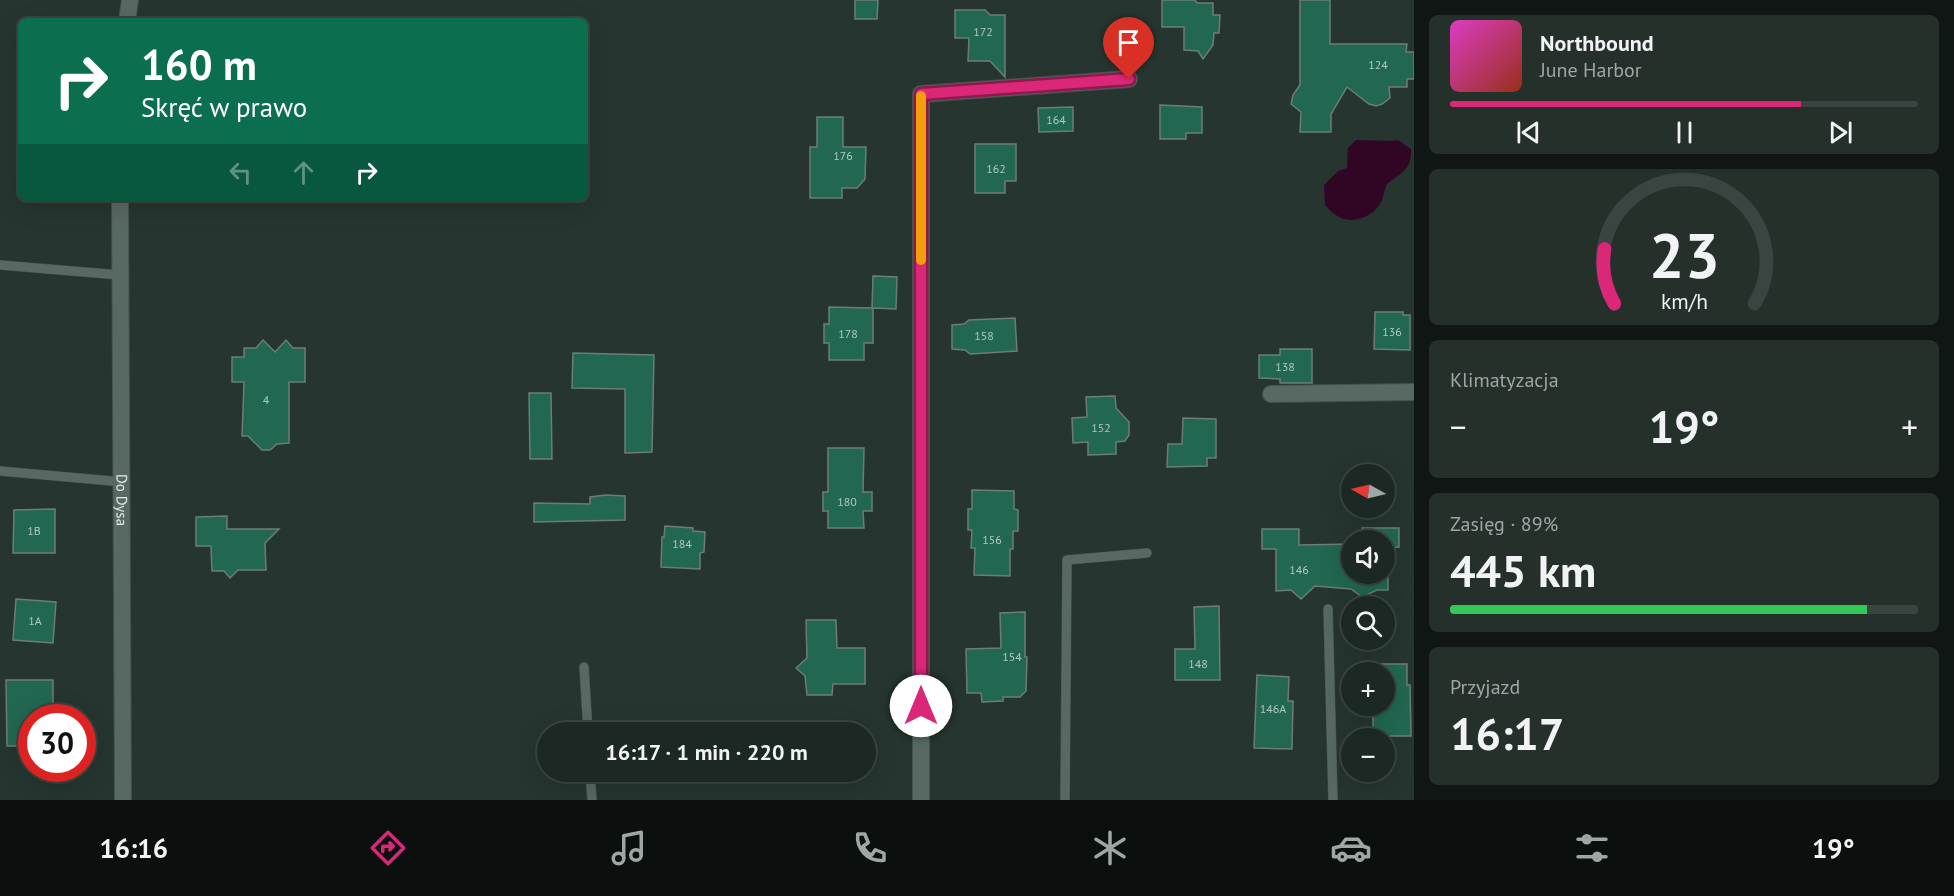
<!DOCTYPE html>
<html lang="pl">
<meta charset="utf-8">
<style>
:root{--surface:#1c2823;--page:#25302b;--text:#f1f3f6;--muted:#a0a6a6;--line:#3a4441;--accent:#db2777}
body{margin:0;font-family:"PT Sans",sans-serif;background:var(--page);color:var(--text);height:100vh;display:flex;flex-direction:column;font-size:22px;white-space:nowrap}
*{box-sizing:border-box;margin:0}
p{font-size:20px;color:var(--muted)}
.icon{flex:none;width:33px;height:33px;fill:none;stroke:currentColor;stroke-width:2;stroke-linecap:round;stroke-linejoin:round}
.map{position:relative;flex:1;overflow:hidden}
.drawer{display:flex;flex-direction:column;gap:15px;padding:15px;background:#0f1613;width:540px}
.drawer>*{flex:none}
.top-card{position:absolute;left:18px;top:18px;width:570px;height:183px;border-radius:9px;box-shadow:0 6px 24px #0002,0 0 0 2px var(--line);background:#0b6e4f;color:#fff;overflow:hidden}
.needle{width:39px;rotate:278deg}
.tools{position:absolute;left:1341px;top:464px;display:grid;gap:12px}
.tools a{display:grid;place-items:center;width:54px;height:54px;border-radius:50%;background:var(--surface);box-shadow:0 6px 24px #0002,0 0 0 2px var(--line);font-size:30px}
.speed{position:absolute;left:18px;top:704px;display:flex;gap:12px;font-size:30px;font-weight:700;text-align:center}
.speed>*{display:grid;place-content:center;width:78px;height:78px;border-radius:50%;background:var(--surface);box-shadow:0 6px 24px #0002,0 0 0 2px var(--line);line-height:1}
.speed .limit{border:9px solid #d22;background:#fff;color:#111}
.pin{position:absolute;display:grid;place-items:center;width:51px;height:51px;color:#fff;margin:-62px -26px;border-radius:50% 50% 50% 0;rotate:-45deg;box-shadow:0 0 6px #0007}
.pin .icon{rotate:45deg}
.me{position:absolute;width:66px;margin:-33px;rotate:0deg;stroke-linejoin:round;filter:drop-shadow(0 0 4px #0008)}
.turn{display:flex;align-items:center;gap:21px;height:126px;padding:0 24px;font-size:27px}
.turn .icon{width:78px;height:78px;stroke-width:2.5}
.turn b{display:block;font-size:42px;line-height:51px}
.lanes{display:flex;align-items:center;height:57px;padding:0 24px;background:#0003;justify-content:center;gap:30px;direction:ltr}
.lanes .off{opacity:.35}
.big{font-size:45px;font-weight:600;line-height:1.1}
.drawer .tile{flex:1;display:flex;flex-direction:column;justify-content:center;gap:9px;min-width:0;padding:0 21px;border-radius:9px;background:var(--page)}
.drawer .dial{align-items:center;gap:0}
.dial svg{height:156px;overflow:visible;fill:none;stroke:var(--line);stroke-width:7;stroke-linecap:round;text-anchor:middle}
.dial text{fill:var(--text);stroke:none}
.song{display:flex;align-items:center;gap:18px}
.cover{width:72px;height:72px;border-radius:9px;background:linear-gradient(135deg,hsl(310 70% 55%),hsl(10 70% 35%))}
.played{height:6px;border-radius:3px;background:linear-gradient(90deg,var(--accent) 75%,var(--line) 75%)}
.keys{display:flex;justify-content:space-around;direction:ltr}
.heat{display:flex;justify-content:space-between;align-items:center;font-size:33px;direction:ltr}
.charge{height:9px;border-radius:4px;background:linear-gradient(90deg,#34c759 89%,var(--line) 0)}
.trip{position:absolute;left:537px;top:722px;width:339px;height:60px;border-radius:30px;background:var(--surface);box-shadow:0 6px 24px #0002,0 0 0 2px var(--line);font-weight:600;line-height:60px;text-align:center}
.tab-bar{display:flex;height:96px;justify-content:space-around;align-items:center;background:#0b100e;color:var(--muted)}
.tab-bar .icon{width:42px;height:42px}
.tab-bar .active{color:var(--accent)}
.tab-bar b{font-size:27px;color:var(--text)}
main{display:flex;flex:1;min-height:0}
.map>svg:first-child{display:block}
.water{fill:#300624}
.building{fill:#216751;stroke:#6c7d76;stroke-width:1.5}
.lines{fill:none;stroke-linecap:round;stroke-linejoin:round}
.service-casing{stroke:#45514d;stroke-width:10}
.minor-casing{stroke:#45514d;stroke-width:18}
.service{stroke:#586862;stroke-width:9}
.minor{stroke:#586862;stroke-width:16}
.route-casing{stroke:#8e194d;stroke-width:15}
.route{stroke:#db2777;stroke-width:10}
.slow{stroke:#f59e0b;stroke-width:10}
.labels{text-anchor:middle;stroke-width:6;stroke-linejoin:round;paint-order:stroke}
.number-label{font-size:12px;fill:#b0c8c0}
.street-label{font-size:15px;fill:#e0e9e5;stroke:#141b18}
</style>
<main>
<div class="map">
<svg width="1414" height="800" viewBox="0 0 1414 800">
<rect width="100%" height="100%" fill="#26352f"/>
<!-- water -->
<path class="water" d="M1356,140L1392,141L1398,140L1411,149C1412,170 1401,173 1387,184C1384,190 1384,197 1381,202C1374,217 1350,226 1336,215C1332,213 1328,208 1325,205L1324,185L1338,171L1347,168L1348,148Z"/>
<!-- building -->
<g class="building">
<polygon points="855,0 878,0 877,19 855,19"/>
<polygon points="1162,0 1195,0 1197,3 1213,3 1213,15 1220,15 1219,33 1214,33 1213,45 1203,59 1198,51 1184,50 1184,27 1162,27"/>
<polygon points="1300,0 1330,0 1330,44 1407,44 1406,52 1414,52 1414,79 1407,79 1407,87 1389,87 1390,98 1382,104 1376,106 1369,104 1347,87 1331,114 1331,132 1300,132 1301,112 1291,104 1293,95 1300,85"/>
<polygon points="955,10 985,10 990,15 1005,15 1005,77 990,61 968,61 969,38 955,38"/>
<polygon points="1160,105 1202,107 1202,133 1186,133 1186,139 1160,139"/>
<polygon points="1073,107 1073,131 1039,132 1038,108"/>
<polygon points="817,117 843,117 843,147 866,147 865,179 857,188 842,188 842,198 810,198 810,147 817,147"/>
<polygon points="975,144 1016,144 1016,181 1005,181 1005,193 975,193"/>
<polygon points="873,276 897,277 896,309 873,308 873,343 864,343 864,360 829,360 829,343 824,343 824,324 829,324 829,307 872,308"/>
<polygon points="1375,312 1403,312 1403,315 1410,315 1410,350 1374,349"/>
<polygon points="1015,318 1017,351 970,354 965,350 952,349 952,325 964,324 969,320"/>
<polygon points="263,340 275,352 286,340 293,348 305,348 305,382 289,382 289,443 277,444 270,450 262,450 248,436 242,436 244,382 232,382 232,357 244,357 244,348 256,348"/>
<polygon points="1280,349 1312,349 1312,383 1280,383 1280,379 1259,378 1259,355 1280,355"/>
<polygon points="573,353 654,355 652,452 625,453 625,389 572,388"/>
<polygon points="529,393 551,393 552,459 530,459"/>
<polygon points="1115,396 1116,408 1129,422 1129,435 1125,441 1116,442 1116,454 1088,455 1088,442 1073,443 1072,418 1087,417 1086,397"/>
<polygon points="1183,418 1216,419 1216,458 1207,458 1207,466 1167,467 1168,444 1182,444"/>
<polygon points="828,448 864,448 863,492 872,492 872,511 863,511 864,528 828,528 828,511 823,511 823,492 828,492"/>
<polygon points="972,490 1014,491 1014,509 1018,510 1018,531 1013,531 1013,549 1010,549 1010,576 974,575 975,548 971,548 972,530 968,530 968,509 972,509"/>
<polygon points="606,495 625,496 625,520 534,522 534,503 590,504 590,497"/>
<polygon points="55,509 55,553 13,553 14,510"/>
<polygon points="227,516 227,529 279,529 265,543 266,570 238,570 230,578 224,571 212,571 211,546 196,546 196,517"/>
<polygon points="665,526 693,528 693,531 705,532 704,552 700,553 700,569 661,567 662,537 664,537"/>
<polygon points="1362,528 1399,528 1399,547 1388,548 1388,590 1377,590 1362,597 1351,589 1315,586 1301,599 1291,590 1276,591 1276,549 1262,549 1262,529 1299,529 1299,545 1352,544 1352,573 1384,573 1384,540 1361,540"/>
<polygon points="16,599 56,602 53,643 13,640"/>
<polygon points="1219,606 1220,680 1175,680 1175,649 1195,649 1194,607"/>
<polygon points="1025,612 1025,657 1027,657 1026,691 1020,697 1003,697 1003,701 982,702 981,693 967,693 966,649 1001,648 1000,613"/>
<polygon points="806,620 836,620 837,648 865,648 865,684 833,684 832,695 807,695 805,676 796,668 807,658"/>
<polygon points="1375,664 1407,664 1407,685 1410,685 1411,736 1373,736 1373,712 1375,712 1375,705 1384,705 1384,672 1375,672"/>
<polygon points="1257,675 1289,677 1288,701 1293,701 1292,749 1254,748"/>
<polygon points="6,680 53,680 53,717 32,717 32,746 7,746"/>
</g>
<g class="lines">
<defs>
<g id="service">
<polyline points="0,265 120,275"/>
<polyline points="0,471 123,482"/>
<polyline points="1328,609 1333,800"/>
<polyline points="584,667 588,732"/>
<polyline points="590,771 592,800"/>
<polyline points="1065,800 1067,560 1147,553"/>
</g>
<g id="minor">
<polyline points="127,21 130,0"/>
<path id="s1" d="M120,198L123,800"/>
<polyline points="1271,394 1414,392"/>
<polyline points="921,800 921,94 1129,79"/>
</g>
</defs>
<!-- service casing -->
<use href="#service" class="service-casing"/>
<!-- minor casing -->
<use href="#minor" class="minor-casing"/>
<!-- service -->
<use href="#service" class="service"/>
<!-- minor -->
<use href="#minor" class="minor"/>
</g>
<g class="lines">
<defs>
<polyline id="route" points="921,706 921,94 1129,79"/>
</defs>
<!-- route casing -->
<use href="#route" class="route-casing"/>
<!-- route -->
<use href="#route" class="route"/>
<!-- slow -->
<polyline class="slow" points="921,260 921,96"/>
</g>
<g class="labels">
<!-- number labels -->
<g class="number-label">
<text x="983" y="36">172</text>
<text x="1378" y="69">124</text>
<text x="1056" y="124">164</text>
<text x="843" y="160">176</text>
<text x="996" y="173">162</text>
<text x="1392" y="336">136</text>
<text x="848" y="338">178</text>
<text x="984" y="340">158</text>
<text x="1285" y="371">138</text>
<text x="266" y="404">4</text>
<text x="1101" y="432">152</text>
<text x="847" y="506">180</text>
<text x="34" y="535">1B</text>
<text x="992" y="544">156</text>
<text x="682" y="548">184</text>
<text x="1299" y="574">146</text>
<text x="35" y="625">1A</text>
<text x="1012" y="661">154</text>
<text x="1198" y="668">148</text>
<text x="1273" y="713">146A</text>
</g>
<!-- street labels -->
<g class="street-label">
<text dy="5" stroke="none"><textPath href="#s1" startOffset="302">Do Dysa</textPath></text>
</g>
</g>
</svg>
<div class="tools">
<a><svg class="needle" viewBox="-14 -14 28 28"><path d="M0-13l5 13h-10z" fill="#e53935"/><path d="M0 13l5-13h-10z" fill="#a0a6a6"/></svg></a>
<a><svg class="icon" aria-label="sound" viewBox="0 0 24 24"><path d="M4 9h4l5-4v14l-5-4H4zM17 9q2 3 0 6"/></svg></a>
<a><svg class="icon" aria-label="search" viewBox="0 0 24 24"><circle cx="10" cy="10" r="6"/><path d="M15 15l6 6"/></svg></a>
<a>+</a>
<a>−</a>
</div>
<div class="speed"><div class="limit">30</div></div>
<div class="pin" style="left:1129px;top:79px;background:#d93025"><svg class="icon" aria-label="arrive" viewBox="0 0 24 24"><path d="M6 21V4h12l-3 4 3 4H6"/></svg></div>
<svg class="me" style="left:921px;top:706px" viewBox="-20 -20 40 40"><circle r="19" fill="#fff"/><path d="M0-13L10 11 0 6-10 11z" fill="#db2777"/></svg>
<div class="trip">16:17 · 1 min · 220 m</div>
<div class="top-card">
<div class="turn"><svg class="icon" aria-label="right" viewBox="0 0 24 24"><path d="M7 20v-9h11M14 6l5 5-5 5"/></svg><div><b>160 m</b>Skręć w prawo</div></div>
<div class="lanes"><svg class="icon off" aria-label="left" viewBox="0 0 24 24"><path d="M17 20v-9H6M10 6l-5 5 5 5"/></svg><svg class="icon off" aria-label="ahead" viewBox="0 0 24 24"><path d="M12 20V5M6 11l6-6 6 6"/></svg><svg class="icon" aria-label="right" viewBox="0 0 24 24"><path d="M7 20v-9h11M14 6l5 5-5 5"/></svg></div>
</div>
</div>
<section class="drawer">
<div class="tile">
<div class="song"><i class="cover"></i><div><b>Northbound</b><p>June Harbor</p></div></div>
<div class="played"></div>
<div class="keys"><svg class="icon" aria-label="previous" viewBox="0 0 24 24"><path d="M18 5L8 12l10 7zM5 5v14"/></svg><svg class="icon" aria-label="pause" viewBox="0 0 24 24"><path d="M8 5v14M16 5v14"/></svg><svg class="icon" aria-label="next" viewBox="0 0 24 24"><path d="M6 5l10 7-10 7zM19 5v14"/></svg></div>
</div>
<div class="tile dial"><svg viewBox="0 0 100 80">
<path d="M14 69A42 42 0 1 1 86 69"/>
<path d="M14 69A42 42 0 0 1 9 41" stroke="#db2777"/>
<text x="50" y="56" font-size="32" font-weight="700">23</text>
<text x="50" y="72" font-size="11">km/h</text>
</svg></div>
<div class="tile"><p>Klimatyzacja</p>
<div class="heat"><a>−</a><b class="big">19°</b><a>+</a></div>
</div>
<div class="tile"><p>Zasięg · 89%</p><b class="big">445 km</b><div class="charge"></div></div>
<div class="tile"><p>Przyjazd</p><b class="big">16:17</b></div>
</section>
</main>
<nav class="tab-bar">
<b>16:16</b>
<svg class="icon active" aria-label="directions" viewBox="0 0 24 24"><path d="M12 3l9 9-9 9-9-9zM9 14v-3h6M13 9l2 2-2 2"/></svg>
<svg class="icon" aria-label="music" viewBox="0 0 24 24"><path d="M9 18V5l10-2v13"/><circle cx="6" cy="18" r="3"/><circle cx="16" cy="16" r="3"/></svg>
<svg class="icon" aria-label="phone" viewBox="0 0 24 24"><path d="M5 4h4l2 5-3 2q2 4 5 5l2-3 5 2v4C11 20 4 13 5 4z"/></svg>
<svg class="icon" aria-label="climate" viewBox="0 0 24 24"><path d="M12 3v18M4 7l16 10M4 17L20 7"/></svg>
<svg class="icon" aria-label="car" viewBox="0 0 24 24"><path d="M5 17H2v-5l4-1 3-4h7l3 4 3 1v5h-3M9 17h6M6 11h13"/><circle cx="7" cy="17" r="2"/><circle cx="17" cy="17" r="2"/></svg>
<svg class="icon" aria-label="filters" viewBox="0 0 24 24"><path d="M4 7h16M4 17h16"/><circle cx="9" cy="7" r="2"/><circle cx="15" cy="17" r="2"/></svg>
<b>19°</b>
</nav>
